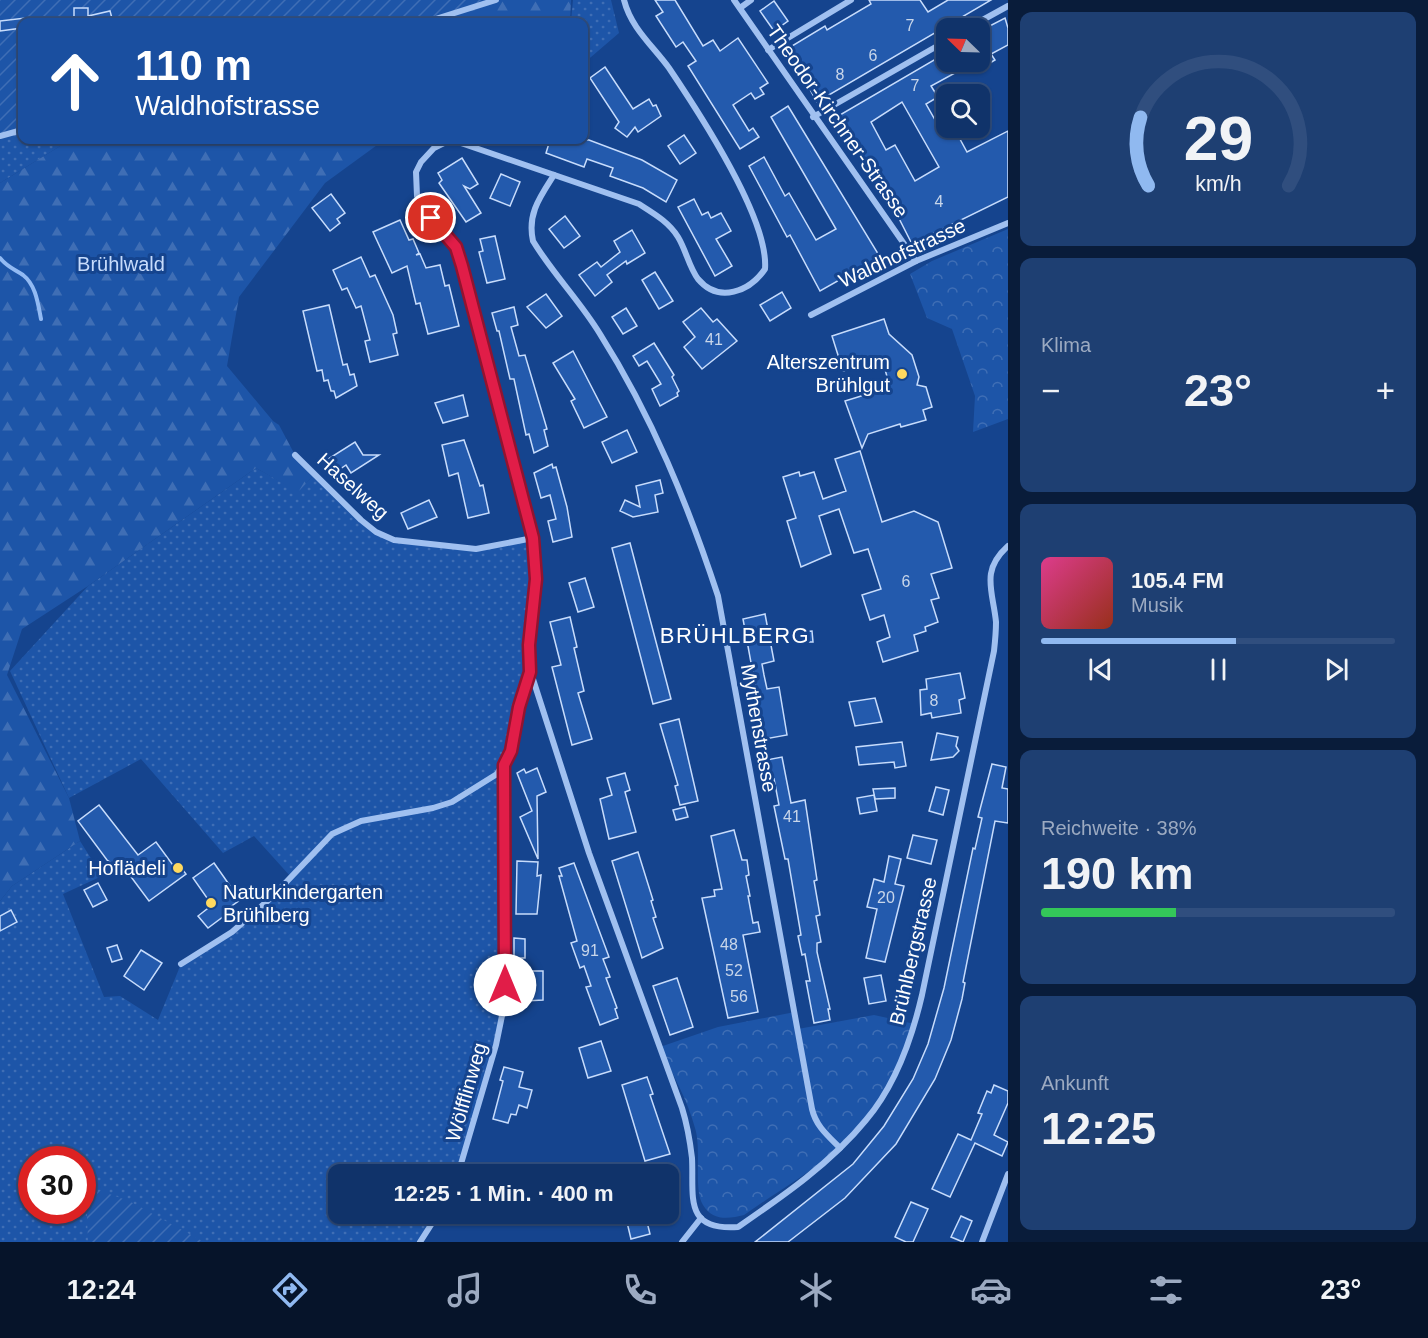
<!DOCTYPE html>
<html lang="de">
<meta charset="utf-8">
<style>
:root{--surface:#10336a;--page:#1e3f72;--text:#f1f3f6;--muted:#9caac1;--line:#304e7e;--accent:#90b9f0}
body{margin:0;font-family:Arial,sans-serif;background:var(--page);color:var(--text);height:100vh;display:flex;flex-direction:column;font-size:22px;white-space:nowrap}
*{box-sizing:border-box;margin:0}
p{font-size:20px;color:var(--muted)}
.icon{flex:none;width:33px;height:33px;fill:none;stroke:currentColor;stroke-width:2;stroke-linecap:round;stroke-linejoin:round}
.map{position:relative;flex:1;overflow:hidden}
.details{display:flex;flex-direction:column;gap:12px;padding:12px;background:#091c3a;width:420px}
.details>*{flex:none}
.guide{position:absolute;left:18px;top:18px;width:570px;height:126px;border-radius:12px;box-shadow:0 2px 4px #0004,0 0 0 2px var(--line);background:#1a4fa0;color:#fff;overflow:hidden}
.needle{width:39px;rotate:293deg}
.fabs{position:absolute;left:936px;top:18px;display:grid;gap:12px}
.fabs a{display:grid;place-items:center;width:54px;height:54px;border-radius:12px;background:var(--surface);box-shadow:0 2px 4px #0004,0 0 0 2px var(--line);font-size:30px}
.speed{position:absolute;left:18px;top:1146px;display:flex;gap:12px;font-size:30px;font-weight:700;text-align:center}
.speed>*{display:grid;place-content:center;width:78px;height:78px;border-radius:50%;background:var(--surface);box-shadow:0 2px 4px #0004,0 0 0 2px var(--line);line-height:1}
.speed .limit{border:9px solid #d22;background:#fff;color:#111}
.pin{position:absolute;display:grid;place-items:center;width:51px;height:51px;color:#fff;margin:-26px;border:3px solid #fff;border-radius:50%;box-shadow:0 2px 6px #0007}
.me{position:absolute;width:66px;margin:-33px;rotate:0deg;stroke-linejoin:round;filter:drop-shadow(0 0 4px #0008)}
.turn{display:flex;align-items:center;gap:21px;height:126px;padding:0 18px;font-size:27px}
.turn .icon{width:78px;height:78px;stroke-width:2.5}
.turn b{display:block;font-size:42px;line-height:51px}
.big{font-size:45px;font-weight:700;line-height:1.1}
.details .card{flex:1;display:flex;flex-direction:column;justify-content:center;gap:9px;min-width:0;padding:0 21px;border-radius:12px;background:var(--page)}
.details .dial{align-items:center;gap:0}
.dial svg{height:156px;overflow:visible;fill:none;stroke:var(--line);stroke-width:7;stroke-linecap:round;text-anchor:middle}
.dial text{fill:var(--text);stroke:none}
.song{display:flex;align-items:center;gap:18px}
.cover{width:72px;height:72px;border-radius:9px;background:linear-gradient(135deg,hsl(330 70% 55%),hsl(10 70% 35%))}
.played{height:6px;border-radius:3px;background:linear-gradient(90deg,var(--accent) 55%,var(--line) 55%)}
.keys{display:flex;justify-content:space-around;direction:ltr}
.heat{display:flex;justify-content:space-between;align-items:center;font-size:33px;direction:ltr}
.charge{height:9px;border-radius:4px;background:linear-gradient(90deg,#34c759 38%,var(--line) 0)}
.trip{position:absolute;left:328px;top:1164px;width:351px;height:60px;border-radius:12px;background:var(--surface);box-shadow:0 2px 4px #0004,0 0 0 2px var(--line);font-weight:700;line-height:60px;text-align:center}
.tab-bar{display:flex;height:96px;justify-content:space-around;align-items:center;background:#06142a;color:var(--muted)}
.tab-bar .icon{width:42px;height:42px}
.tab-bar .current{color:var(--accent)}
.tab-bar b{font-size:27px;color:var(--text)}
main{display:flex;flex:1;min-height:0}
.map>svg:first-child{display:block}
.grass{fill:url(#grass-dots);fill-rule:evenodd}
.forest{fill:url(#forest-firs)}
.park{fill:url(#park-crowns)}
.garden{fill:url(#garden-furrows)}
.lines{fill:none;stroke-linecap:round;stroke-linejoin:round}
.stream{stroke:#92baf3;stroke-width:4}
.building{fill:#235aad;stroke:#c7dcfc;stroke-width:1.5;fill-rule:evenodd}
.street{stroke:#a0c0f0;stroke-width:6}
.route-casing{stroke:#92132f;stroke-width:15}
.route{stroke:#e11d48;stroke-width:10}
.poi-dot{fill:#ffd95f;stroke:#15448e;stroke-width:2}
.labels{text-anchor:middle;stroke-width:6;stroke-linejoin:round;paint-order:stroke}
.number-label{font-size:16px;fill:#c8d6ea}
.street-label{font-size:20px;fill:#fff;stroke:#15448e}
.park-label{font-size:20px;fill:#c7dcfc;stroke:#15448e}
.poi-label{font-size:20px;fill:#fff;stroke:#15448e;text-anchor:end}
.quarter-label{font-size:22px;letter-spacing:1.5px;fill:#fff;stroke:#15448e}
</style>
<main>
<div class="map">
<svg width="1008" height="1242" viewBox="0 0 1008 1242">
<defs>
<pattern id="grass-dots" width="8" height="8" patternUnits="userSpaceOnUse" patternTransform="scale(1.5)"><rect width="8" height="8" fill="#1d55a8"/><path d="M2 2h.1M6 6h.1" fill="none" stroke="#3f6eb5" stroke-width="1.8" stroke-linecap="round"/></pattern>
<pattern id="forest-firs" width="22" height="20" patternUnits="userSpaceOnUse" patternTransform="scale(1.5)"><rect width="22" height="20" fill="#1d55a8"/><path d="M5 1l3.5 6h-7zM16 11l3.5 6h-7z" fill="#3f6eb5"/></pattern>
<pattern id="park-crowns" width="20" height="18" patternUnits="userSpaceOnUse" patternTransform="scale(1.5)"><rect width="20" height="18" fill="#1d55a8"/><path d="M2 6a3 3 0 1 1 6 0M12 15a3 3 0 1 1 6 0" fill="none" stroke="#3f6eb5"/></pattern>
<pattern id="garden-furrows" width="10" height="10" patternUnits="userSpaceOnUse" patternTransform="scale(1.5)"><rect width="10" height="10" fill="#1d55a8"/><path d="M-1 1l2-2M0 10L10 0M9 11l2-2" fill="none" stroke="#3f6eb5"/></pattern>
</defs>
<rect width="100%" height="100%" fill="#15448e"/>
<!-- grass -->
<g class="grass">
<polygon points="573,0 611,0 619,33 584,63 584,22 571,22"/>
<polygon points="22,131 22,140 70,140 0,183 0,137"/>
<path d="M256,468L298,491L313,476L361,520L394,540L476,549L533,538C539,606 535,703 504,765V1006L458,1174H339V1214H438L420,1242H0V901L12,886L80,841L102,876L63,894L104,997L120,996L158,1020L181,964L232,932L291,877L254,836L223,853L141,759L69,798L10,671L88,586ZM32,1160H82V1210H32Z"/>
</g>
<!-- forest -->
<g class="forest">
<polygon points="496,0 571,0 570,22 426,22"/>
<polygon points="70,140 384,140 325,183 239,297 227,366 273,421 279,425 295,455 313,476 298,492 256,468 88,586 22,629 7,675 69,798 80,841 12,886 0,901 0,183"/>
</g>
<!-- park -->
<g class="park">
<polygon points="1008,229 1008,419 973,432 975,396 952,329 927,318 910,274 932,261"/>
<path d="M795,1012L798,1029L874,1015L915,1024C901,1056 888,1091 867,1119C838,1158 783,1187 744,1215C729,1219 712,1221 703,1205C693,1189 702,1150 695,1128C687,1098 672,1074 660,1047L718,1027Z"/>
</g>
<!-- garden -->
<g class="garden">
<polygon points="0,0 496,0 426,22 22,22 22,130 0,136"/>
<polygon points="101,1191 129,1201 204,1242 88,1242 86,1192"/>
</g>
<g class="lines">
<!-- stream -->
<path class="stream" d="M0,258C7,267 14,269 23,275C36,285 38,304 41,319"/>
</g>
<!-- building -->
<g class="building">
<polygon points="655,0 675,0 703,46 713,40 720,51 738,38 768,83 760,88 764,94 755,99 751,93 733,105 749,131 753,128 759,137 740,149 688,66 696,61 683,42 676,47 656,16 663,12"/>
<polygon points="869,0 920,0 928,12 948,0 991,0 817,102 787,49 825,26 827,30 871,4"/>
<polygon points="774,1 788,21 774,31 760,11"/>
<polygon points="74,8 88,8 88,16 110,11 113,22 74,21"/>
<polygon points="34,17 35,22 22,22 22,28 0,31 0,21"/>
<polygon points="1005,18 1008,28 1008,45 991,54 995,60 980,69 980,31"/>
<path d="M946,53V62H975L931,86L938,97L926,104L942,132L946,135L955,130L967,152L1008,131V197L912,244L882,185L878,187L854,144L850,147L833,119ZM902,102L939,167L915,181L895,145L886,150L871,122Z"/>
<polygon points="605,67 633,109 649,99 653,106 656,105 661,116 638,132 635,127 627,137 615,128 619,122 590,78"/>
<polygon points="788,106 880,257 820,291 790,235 787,237 749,166 764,157 785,196 789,193 816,240 836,229 771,117"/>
<polygon points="684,135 696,153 680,164 668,146"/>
<polygon points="550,140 589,140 642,160 677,180 666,202 643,188 610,176 613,168 587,159 584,167 546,153"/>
<polygon points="462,158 478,184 470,189 464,186 481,213 466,222 439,183 442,180 438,173"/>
<polygon points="501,174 520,182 510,206 490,198"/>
<polygon points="331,194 345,213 337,219 340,223 330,231 312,208"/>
<polygon points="694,199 702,215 708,212 711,218 721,213 731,231 716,239 732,266 715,276 678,207"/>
<polygon points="565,216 580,236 564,248 549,229"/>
<polygon points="400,220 409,240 413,239 419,253 416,255 420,254 426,268 440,265 445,286 449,285 459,326 428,334 420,303 416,304 407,266 392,273 373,232"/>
<polygon points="632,230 645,253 627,264 626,261 607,275 612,282 595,296 579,275 597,262 601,267 620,252 614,241"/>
<polygon points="495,236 505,279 487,283 479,252 483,251 480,239"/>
<polygon points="361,257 370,277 375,275 393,315 397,333 393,334 398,355 370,362 365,341 370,340 361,306 356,308 347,288 342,290 333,270"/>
<polygon points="655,272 673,301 659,309 642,280"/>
<polygon points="782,292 791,308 770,321 760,305"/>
<polygon points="546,294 562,316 546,328 527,307"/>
<polygon points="329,305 343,365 347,364 350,375 354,374 357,386 336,398 334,391 331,391 328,380 324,381 322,370 317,371 303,311"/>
<polygon points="514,307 518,325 511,327 519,356 525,355 547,429 544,430 548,446 534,453 529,434 526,435 514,379 510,379 499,331 497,331 492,313"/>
<polygon points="626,308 637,326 623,334 612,317"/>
<polygon points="701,308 713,322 717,319 737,341 702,369 684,347 695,337 683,322"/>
<polygon points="884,319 889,334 912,355 919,377 917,385 926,387 932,407 923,410 926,420 901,427 900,424 868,434 862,448 845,401 871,393 869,386 888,380 882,359 843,371 832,336"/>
<polygon points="654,343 674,375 672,377 679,391 677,393 678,396 660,406 652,389 661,384 647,361 639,366 633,356"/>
<polygon points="573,351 607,417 584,428 571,401 575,399 553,363"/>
<polygon points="463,395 468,416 443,423 435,403"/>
<polygon points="627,430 637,452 612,463 602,442"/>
<polygon points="464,440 480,486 483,485 489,513 468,518 458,473 449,476 442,445"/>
<polygon points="355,442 363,455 379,455 351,473 346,465 333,474 325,461"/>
<polygon points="860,451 882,522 914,511 938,522 952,568 931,574 939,598 931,600 938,622 925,627 926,631 914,635 918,651 883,662 877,642 890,637 884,615 870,620 862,595 881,589 868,549 854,553 839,509 819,516 831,554 801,567 787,521 796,518 783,477 799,472 800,476 814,472 823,499 846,491 835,459"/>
<polygon points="552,464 553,468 556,467 567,507 572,537 553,542 548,521 556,519 550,495 541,498 534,473"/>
<polygon points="660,480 663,493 655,495 658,512 633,517 620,511 625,500 640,507 636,486"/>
<polygon points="429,500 437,517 408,529 401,513"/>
<polygon points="630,543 671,699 653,704 612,548"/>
<polygon points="585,578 594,607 578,612 569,583"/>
<polygon points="765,614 774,661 762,664 764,675 767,689 779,687 787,735 765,739 743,619"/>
<polygon points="570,617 577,647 574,648 584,691 578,693 592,739 572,745 552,667 561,665 550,622"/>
<polygon points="812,631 813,642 802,642 801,632"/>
<polygon points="960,673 965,698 959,700 961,713 932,718 931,713 921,715 920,690 927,689 926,679"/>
<polygon points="875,698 882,722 855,726 849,702"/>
<polygon points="679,719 698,801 680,805 675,786 678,785 660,724"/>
<polygon points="937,733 958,737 956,746 959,751 953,757 931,760"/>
<polygon points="902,742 906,766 895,768 894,762 859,765 856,747"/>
<polygon points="782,757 791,803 805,800 817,880 814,881 820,915 816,916 821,942 817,943 817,952 830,1009 828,1009 830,1020 814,1023 806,981 810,981 805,954 802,955 798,936 801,935 788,859 785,859 774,806 779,805 774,779 770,780 766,760"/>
<polygon points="992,764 1006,767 1002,788 1008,789 1008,823 995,821 963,982 965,983 962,999 951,1040 935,1079 896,1144 845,1198 788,1242 755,1242 853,1164 884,1126 913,1079 928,1044 944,988 973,848 975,849 982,818 978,817"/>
<polygon points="537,768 546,792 537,796 538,859 520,817 532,811 517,773 524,769 526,773"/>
<polygon points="625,773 630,790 625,792 636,832 609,839 600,799 612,795 607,778"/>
<polygon points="936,787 949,790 943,815 929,811"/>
<polygon points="895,788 895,798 875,799 873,789"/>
<polygon points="874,795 877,811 860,814 857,798"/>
<polygon points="99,805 138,855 156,842 175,868 179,865 186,874 149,901 123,866 116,866 107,860 78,821"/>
<polygon points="685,807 688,817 676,820 673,810"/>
<polygon points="734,830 742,860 747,860 749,875 746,876 750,896 748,896 753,923 758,922 760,932 743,935 758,1012 728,1018 702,898 715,896 714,890 722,889 711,836"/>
<polygon points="913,835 937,840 931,864 907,858"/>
<polygon points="638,852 653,900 651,901 656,917 653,918 663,948 642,958 612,861"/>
<polygon points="889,856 901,859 895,884 904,886 885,962 866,958 877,909 867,907 874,879 884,882"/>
<polygon points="517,861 538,862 537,876 541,875 537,914 516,914"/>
<polygon points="214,863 240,900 226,910 228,913 208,928 198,916 212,905 193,878"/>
<polygon points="574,863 609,957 603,959 610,977 606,978 617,1008 615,1009 618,1018 600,1025 586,987 591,986 584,966 580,968 571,943 577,941 559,876 562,876 559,868"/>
<polygon points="98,883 107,900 93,907 84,890"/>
<polygon points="11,910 17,922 0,931 0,916"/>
<polygon points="514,938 525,939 525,958 514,958"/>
<polygon points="117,945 122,959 112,962 107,948"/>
<polygon points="141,950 162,963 144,990 124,976"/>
<polygon points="525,971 543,971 543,1000 525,1001"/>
<polygon points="881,975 886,1001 869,1004 864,978"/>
<polygon points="677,978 693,1027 670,1035 653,986"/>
<polygon points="601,1041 611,1071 588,1078 579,1048"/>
<polygon points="504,1067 523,1072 519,1087 532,1090 527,1108 519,1105 516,1115 511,1114 508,1123 493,1119 503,1081 500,1080"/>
<polygon points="647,1077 653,1094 650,1095 670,1154 645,1161 622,1085"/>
<polygon points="994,1085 1008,1091 1008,1103 994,1135 1008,1142 1002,1156 975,1143 950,1197 932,1189 958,1134 971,1140 982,1114 978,1113 987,1091 991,1093"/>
<polygon points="911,1202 928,1209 913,1242 906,1242 895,1237"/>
<polygon points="625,1214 645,1214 650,1234 631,1239"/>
<polygon points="961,1216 972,1221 963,1242 951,1237"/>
</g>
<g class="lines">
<!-- street -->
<g class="street">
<polyline points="734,0 916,261"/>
<polyline points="740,8 751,0"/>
<polyline points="426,22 496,0"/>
<polyline points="968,28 1008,6"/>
<polyline points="768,50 851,0"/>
<polyline points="813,117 946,41"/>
<polyline points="0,136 22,130"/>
<path d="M554,175C540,197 527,214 533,241C553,274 580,301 600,334C652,416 688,505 718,596L812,1109C816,1126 827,1135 840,1148"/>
<polyline points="811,315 916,261 1008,223"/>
<polyline points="295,455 361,520 376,532 394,540 476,549 533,538"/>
<path d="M531,673L589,853L682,1108C687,1124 690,1141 692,1158C694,1196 683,1231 738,1227C783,1196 831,1163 866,1120C895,1086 912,1038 922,995L994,651C995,642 996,632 996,622C993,591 980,571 1008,546"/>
<path d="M181,964L232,932L272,897L332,834L361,821L433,808L452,802L497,774L511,751L519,707L530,672L529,645L536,579L533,538L456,247L423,208L417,196L416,172L421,162L434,148L448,141L458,142L639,204C653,213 669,222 678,237C686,250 689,267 698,279C719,304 750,291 765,269C769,219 698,111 669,68C653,46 631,28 624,0"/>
<polyline points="458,1174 496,1045 504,1006 506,780 504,765"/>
<polyline points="420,1242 438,1214"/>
<polyline points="682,1242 701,1218"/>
<polyline points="982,1242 1008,1174"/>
</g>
</g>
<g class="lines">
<defs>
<polyline id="route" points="431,218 456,247 462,266 533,538 536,579 529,645 530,672 519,707 511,751 504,765 505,985"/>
</defs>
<!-- route casing -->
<use href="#route" class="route-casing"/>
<!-- route -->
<use href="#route" class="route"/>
</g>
<!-- markers -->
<g class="poi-dot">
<circle cx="902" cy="374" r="6"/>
<circle cx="178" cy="868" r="6"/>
<circle cx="211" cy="903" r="6"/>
</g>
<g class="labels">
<!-- number labels -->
<g class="number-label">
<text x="910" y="31">7</text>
<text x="873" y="61">6</text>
<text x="840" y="80">8</text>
<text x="915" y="91">7</text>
<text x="939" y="207">4</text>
<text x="714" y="345">41</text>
<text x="906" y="587">6</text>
<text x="934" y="706">8</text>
<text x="792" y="822">41</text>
<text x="886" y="903">20</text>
<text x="729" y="950">48</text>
<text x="590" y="956">91</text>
<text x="734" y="976">52</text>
<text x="739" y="1002">56</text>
</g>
<!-- street labels -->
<g class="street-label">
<text transform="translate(838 121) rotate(55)" y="7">Theodor-Kirchner-Strasse</text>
<text transform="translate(902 253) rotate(-25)" y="7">Waldhofstrasse</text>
<text transform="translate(353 486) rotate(42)" y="7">Haselweg</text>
<text transform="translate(759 728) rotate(80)" y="7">Mythenstrasse</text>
<text transform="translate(913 951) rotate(-77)" y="7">Brühlbergstrasse</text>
<text transform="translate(466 1092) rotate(-74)" y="7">Wölfflinweg</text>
</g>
<!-- park labels -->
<g class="park-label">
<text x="121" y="271">Brühlwald</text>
</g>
<!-- poi labels -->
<g class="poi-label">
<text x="890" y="369">Alterszentrum<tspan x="890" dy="23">Brühlgut</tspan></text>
<text x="166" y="875">Hoflädeli</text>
<text x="223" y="899" text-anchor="start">Naturkindergarten<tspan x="223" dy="23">Brühlberg</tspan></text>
</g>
<!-- quarter labels -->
<g class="quarter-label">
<text x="735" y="643">BRÜHLBERG</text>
</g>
</g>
</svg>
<div class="fabs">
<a><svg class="needle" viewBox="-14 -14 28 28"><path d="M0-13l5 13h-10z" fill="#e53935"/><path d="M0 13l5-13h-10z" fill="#9caac1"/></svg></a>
<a><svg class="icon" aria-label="search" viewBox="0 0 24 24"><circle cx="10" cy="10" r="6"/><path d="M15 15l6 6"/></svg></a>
</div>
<div class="speed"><div class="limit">30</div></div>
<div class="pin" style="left:431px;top:218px;background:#d93025"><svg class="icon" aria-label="arrive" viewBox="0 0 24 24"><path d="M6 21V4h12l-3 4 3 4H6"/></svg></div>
<svg class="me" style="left:505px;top:985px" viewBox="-20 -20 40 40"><circle r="19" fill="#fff"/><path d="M0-13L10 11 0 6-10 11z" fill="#e11d48"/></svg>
<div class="trip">12:25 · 1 Min. · 400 m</div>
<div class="guide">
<div class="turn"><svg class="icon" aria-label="ahead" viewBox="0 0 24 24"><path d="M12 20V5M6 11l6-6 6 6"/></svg><div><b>110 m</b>Waldhofstrasse</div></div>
</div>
</div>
<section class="details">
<div class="card dial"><svg viewBox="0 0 100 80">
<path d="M14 69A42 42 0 1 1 86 69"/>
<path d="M14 69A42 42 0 0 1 10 34" stroke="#90b9f0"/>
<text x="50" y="56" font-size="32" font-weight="700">29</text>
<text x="50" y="72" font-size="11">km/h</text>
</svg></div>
<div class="card"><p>Klima</p>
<div class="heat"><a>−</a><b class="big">23°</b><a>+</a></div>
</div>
<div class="card">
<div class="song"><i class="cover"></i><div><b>105.4 FM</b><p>Musik</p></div></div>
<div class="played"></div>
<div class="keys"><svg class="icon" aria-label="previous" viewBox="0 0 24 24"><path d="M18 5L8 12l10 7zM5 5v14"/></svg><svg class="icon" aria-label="pause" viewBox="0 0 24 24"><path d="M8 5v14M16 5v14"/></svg><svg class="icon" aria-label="next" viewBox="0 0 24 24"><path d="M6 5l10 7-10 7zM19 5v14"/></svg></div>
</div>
<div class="card"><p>Reichweite · 38%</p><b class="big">190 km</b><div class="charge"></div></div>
<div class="card"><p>Ankunft</p><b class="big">12:25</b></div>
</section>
</main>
<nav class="tab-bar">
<b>12:24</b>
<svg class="icon current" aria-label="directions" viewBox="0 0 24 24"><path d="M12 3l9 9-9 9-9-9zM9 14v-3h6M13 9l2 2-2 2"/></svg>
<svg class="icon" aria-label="music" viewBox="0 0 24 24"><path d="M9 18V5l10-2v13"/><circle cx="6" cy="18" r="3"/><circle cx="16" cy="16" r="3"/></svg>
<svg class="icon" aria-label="phone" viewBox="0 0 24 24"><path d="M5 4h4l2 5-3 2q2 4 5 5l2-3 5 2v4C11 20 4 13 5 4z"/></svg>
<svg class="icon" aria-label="climate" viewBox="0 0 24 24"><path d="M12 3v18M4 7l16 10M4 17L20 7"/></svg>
<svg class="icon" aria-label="car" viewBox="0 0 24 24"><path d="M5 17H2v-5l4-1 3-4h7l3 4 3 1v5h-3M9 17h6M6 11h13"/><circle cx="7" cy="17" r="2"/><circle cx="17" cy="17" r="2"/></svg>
<svg class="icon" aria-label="filters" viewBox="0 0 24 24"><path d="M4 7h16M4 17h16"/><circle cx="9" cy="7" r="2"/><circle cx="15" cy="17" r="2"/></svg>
<b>23°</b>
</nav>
